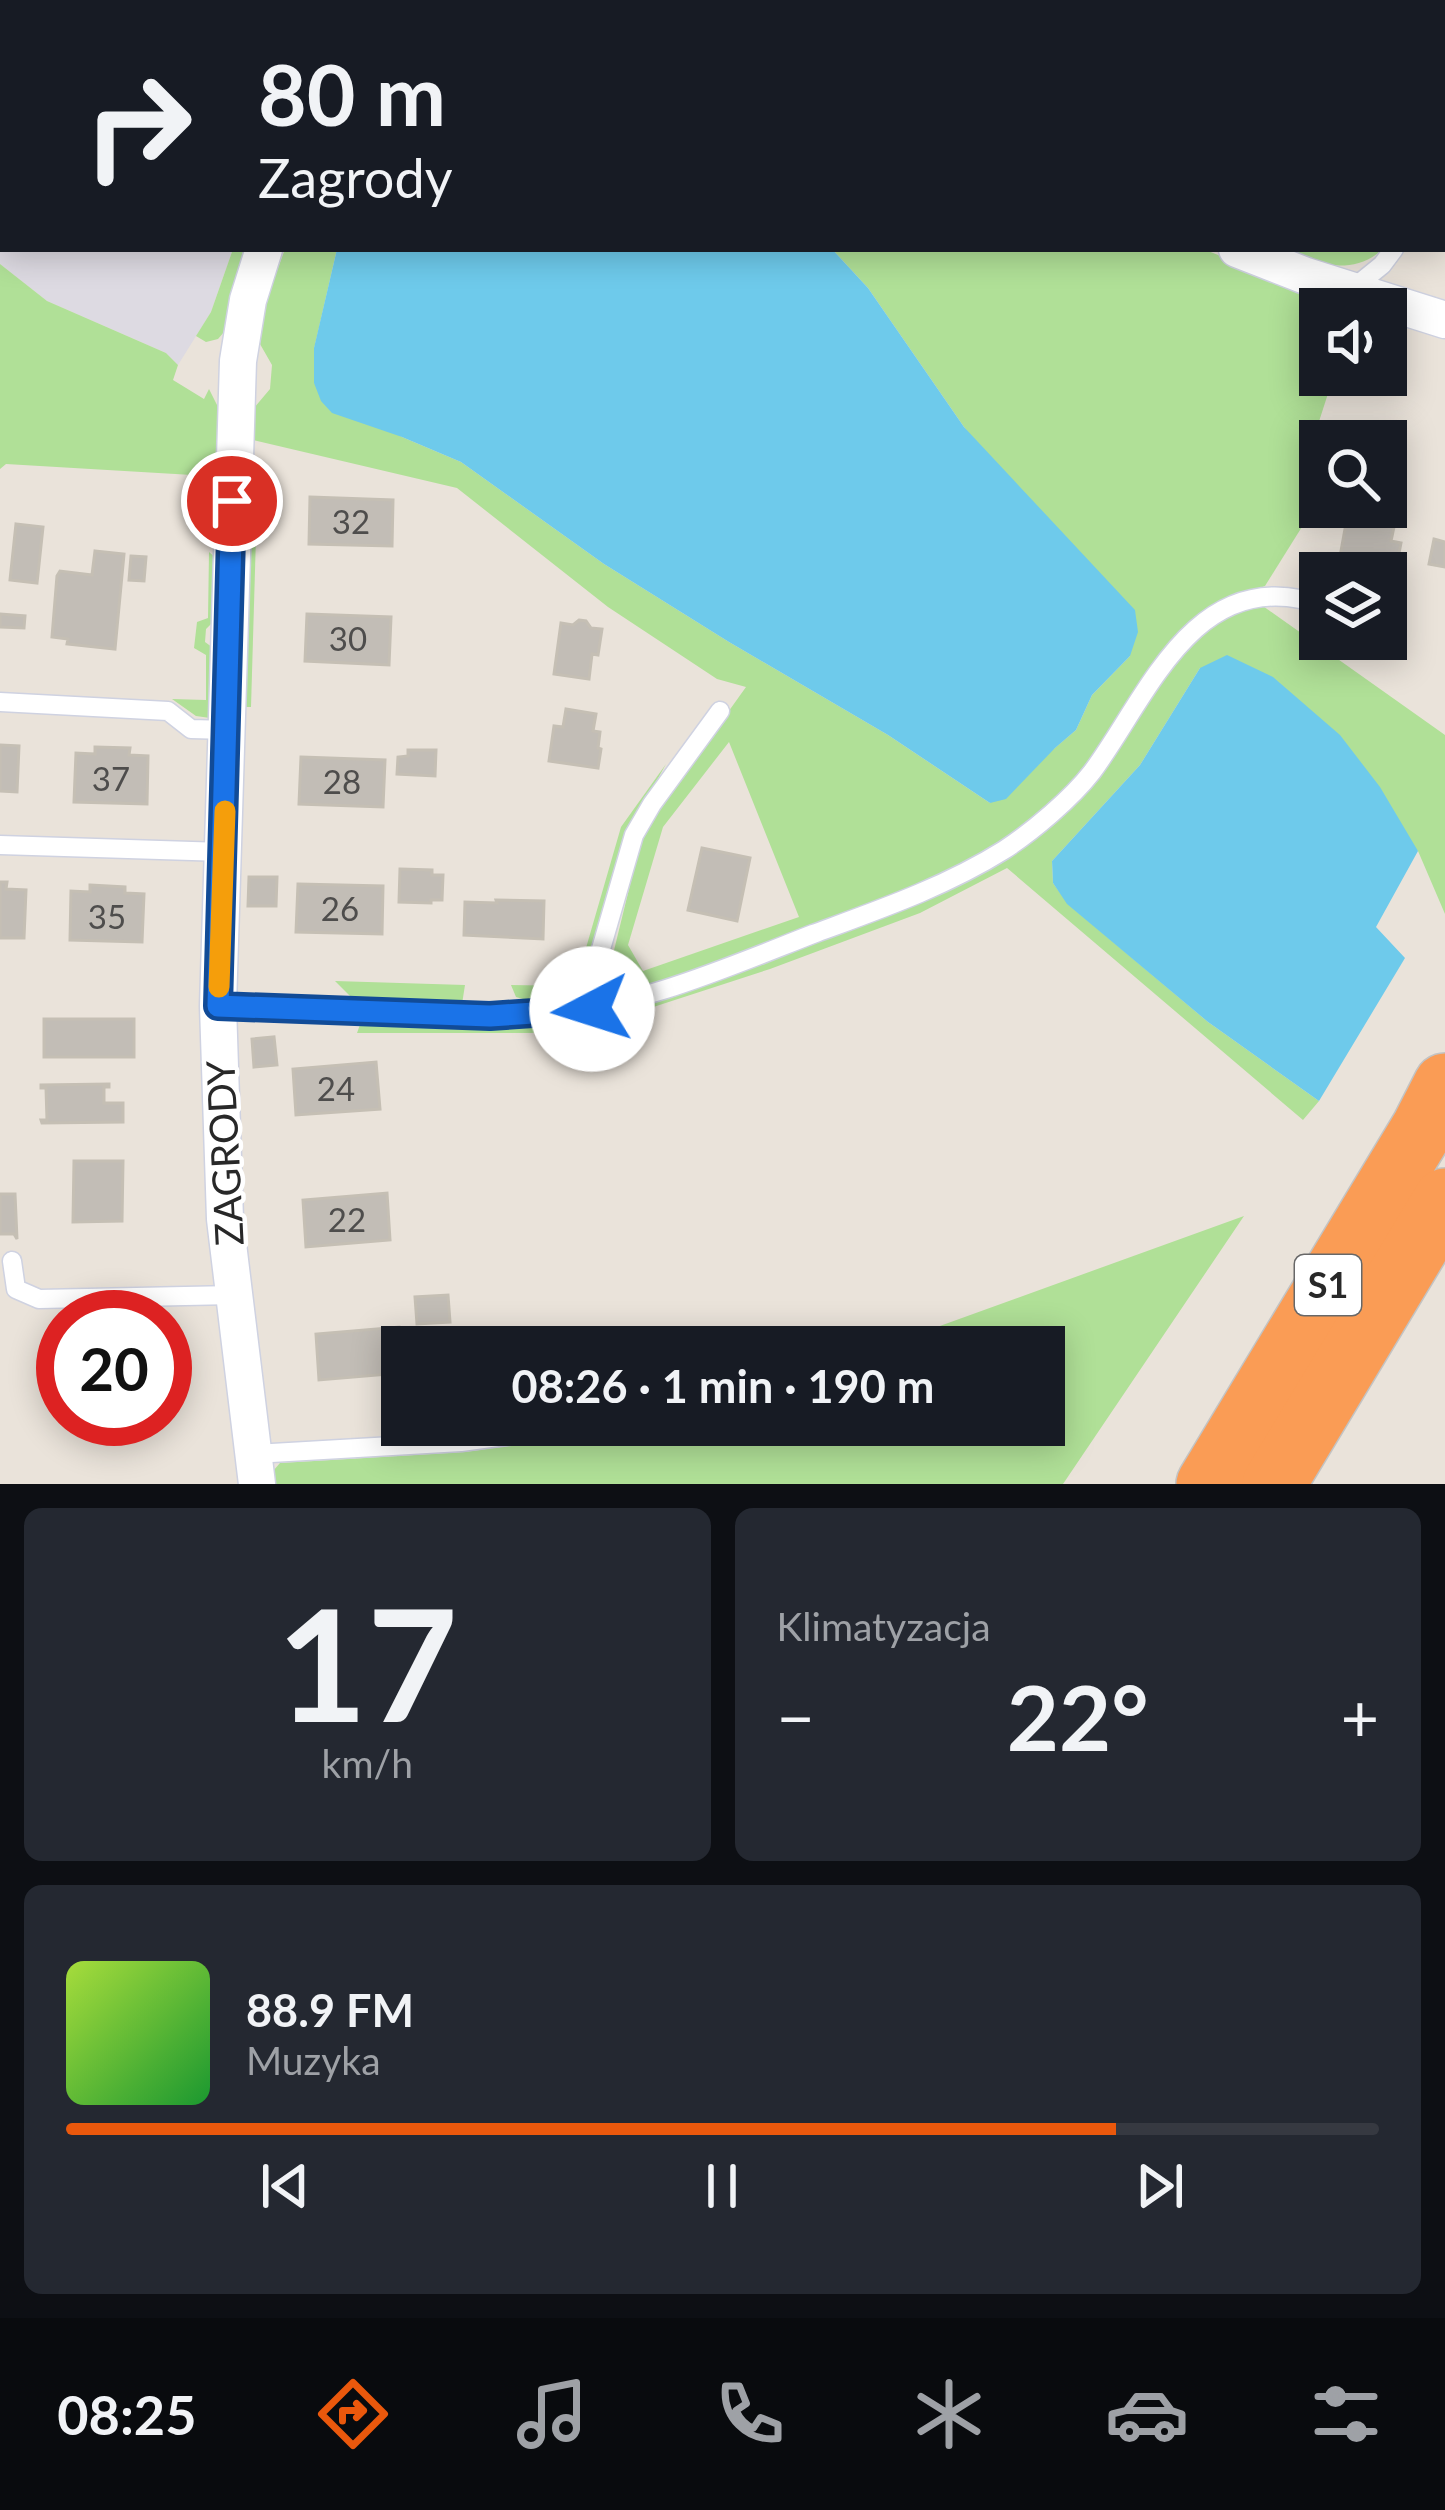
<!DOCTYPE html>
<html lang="pl">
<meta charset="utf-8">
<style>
:root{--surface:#171b24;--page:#242831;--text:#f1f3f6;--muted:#9ea1a6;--line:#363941;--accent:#ea580c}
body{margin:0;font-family:Lato,sans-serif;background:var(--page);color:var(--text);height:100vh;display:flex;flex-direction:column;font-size:45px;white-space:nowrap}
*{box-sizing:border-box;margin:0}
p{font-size:39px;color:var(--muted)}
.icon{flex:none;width:66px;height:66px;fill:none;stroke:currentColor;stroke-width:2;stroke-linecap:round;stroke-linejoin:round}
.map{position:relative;height:1484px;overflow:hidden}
.side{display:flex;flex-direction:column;gap:24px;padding:24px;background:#0d0f14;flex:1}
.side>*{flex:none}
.guide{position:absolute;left:0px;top:0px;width:1446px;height:252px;box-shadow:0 6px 30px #0003;background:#171b24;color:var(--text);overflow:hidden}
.tools{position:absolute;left:1299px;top:288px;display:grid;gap:24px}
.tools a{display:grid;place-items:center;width:108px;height:108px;border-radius:0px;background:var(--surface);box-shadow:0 6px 30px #0003;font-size:60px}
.speed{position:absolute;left:36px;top:1290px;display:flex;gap:24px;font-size:60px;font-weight:700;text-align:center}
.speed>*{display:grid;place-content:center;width:156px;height:156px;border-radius:50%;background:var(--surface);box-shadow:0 6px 30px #0003;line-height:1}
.speed .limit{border:18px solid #d22;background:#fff;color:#111}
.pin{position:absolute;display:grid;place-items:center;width:102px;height:102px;color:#fff;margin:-51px;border:6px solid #fff;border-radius:50%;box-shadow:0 3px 12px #0007}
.me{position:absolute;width:132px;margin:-66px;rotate:265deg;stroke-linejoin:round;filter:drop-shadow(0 0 9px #0008)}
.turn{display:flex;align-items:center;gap:42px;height:252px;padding:0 60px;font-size:54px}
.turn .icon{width:156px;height:156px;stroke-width:2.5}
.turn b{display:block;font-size:84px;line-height:102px}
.big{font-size:90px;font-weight:700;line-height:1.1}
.side .card{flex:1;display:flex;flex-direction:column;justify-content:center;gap:18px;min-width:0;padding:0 42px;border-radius:18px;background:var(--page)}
.side .dial{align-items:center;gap:0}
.dial b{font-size:156px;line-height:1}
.song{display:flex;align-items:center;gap:36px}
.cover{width:144px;height:144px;border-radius:18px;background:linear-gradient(135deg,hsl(80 70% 55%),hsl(130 70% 35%))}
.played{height:12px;border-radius:6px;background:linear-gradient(90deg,var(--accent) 80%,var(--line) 80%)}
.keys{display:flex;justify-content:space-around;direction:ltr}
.heat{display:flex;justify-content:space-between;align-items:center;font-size:66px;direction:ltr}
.side .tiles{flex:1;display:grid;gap:24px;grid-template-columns:1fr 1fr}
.card:last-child{grid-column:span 2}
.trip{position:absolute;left:381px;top:1326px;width:684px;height:120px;border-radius:0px;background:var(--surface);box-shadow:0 6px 30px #0003;font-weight:700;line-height:120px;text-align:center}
.tabs{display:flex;height:192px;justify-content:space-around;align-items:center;background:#090b0e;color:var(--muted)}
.tabs .icon{width:84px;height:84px}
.tabs .on{color:var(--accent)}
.tabs b{font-size:54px;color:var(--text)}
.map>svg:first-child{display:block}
.industrial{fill:#dddae2}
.green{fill:#b0e097;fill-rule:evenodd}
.water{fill:#6ecaeb}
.building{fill:#c2bdb6;stroke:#c5bfb4;stroke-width:3}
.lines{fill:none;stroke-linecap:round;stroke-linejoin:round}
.lane-casing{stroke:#cfd2e1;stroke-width:21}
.street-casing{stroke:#cfd2e1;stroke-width:39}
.highway-casing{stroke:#c3c3c3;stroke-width:66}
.path{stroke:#c3c3c3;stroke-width:6;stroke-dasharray:9 6;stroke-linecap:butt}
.lane{stroke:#fff;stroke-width:18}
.street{stroke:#fff;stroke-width:36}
.highway{stroke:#fa9c55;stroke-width:63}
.route-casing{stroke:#114b97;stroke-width:30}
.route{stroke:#1a73e8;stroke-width:21}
.slow{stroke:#f59e0b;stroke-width:21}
.labels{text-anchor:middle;stroke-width:9;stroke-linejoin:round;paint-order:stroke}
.number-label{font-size:33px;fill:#4e4d4c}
.shield{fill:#fff;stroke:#686868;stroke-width:3}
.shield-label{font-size:36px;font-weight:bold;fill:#282828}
.street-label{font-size:39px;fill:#282828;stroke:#fff}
</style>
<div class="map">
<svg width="1445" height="1484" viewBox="0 0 1445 1484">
<rect width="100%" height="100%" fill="#eae3da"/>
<!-- industrial -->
<polygon class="industrial" points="3,74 3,249 233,249 211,312 178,365 166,353 47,301 0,264 0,76"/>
<!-- green -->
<g class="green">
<polygon points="0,0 394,0 393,3 3,3 3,74 0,76"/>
<polygon points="1124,0 1376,0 1382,2 1445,0 1445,81 1443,86 1443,3 1125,3"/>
<polygon points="233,249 251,249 224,332 218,339 206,342 196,336 211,312"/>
<path d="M285,249H337L314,349V383L402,437L461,462L604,564L729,642L888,735L990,803L1076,730L1092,695L1130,656L964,427L868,288L832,249H1203L1355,309H1320V375H1334L1303,471L1320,478V498L1265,586L1231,599L1142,679L1103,743L1079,776L1022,831L996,848L901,895L804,932L619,995L609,991L606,983L641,840L658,810L746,687L717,679L608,607L457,488L249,439L254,408L270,389L272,365L260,344L265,303ZM729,742L799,917L643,971L628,945L663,827Z"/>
<path d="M1268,249H1383C1349,280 1308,260 1268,249Z"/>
<polygon points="0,264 47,301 166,353 178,365 173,380 204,399 209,389 217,405 220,421 219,520 210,527 209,476 6,464 0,469"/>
<polygon points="258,468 251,707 241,707 248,469"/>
<polygon points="209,552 218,560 216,619 206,629 205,642 216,650 210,718 196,716 172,699 206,700 206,655 194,648 197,622 208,618"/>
<polygon points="1260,604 1445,735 1445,914 1418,851 1200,668 1140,765 1052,861 1053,883 1068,904 1208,1022 1319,1101 1303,1120 1007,868 920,913 770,969 638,1012 574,1028 531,1033 357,1033 362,1019 536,1025 577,1019 1006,855 1139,717 1186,648 1211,626 1231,615"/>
<path d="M666,764L627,834L581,984C567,1009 540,1004 516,997L511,985L575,986L621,827Z"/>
<polygon points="335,981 465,985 462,1004 353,999"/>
<polygon points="1244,1216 1063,1484 274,1484 273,1471 280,1463 465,1452 660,1425 1044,1425 1044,1347 891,1347 890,1344"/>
</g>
<!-- water -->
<g class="water">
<polygon points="337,249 832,249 868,288 964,427 1135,610 1138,632 1130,656 1092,695 1076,730 1055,748 1006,799 990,803 888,735 729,642 604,564 461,462 402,437 332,413 321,401 314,383 314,348"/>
<polygon points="1227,655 1273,677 1340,735 1380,787 1418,851 1376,927 1405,958 1319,1101 1208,1022 1067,904 1053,883 1052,861 1140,765 1200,668"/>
</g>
<!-- building -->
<g class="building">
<polygon points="310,497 393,500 392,546 309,544"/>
<polygon points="1347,518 1394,527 1391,541 1401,543 1387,615 1386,573 1337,573"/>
<polygon points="16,524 43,527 37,583 10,580"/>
<polygon points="1434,539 1445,542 1445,567 1429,564"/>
<polygon points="95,551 124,554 115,649 67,644 68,639 52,637 57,576 60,571 92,575"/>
<polygon points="131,556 146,557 144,581 129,580"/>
<polygon points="0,614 25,616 24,628 0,627"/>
<polygon points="307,614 391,617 389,665 305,661"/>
<polygon points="579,620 586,621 591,628 602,629 598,655 592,654 589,679 554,674 561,623 573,625"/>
<polygon points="566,709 596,714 593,731 600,732 598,748 601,749 598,768 549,761 554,726 563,727"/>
<polygon points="0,745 19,746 17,792 0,791"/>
<polygon points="95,747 130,748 129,755 148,756 147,804 74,802 76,753 95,754"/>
<polygon points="408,750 436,750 435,776 397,774 398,757 408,756"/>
<polygon points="301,757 385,760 383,807 299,804"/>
<polygon points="702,848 750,858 737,921 688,910"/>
<polygon points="400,869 432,870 432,875 443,875 442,900 431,900 431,903 399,902"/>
<polygon points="249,877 277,877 276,906 248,906"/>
<polygon points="0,882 7,882 6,889 26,890 24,938 0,938"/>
<polygon points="298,884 383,886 382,934 296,932"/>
<polygon points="90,885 125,887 125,893 144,894 142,942 70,940 71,891 90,892"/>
<polygon points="496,900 544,901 543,939 464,935 465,902 497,903"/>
<rect x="44" y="1019" width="90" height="38"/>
<polygon points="274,1037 277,1065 254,1067 252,1039"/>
<polygon points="376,1062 380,1109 296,1115 293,1069"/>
<polygon points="109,1084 109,1087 104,1087 104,1103 123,1103 123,1122 42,1123 41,1120 47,1120 46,1088 41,1088 41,1085"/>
<polygon points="74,1161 123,1161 122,1221 73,1222"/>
<polygon points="387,1193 390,1240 306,1247 303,1200"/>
<polygon points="0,1194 15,1194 17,1239 14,1234 0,1234"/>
<polygon points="448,1295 450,1322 417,1324 415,1297"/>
<polygon points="399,1327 402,1373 319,1380 316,1334"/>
</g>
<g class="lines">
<defs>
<g id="lane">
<polyline points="960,3 961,0"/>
<polyline points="1002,3 1003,0"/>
<polyline points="1443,115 1445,109"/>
<polyline points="1350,291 1382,265 1394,249"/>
<polyline points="0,702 168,711 191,729 228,730"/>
<polyline points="0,845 224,852"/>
<path d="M218,1006C284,1008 351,1009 417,1012C460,1013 502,1017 544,1014C638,1007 726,968 813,934C878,910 945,887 1004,850C1033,831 1071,799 1092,772C1145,701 1190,577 1300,599"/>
<polyline points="592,1009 592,980 634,835 652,804 720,711"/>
<polyline points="12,1261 16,1289 39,1299 234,1295"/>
<polyline points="254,1454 461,1442 590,1425"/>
</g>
<g id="street">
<polyline points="716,0 722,3"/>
<polyline points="409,3 411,0"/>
<polyline points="1237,249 1306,276 1445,320"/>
<polyline points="257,1484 225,1219 218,1006 238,361 248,300 264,249"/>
</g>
<g id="highway">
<polyline points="1208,1484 1423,1128 1445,1085"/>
<polyline points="1274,1484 1445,1200"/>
</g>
</defs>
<!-- lane casing -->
<use href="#lane" class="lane-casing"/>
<!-- street casing -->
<use href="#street" class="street-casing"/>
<!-- highway casing -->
<use href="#highway" class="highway-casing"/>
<!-- path -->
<polyline class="path" points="1119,0 1119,3"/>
<!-- lane -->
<use href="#lane" class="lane"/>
<!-- street -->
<use href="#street" class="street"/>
<!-- highway -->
<use href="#highway" class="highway"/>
</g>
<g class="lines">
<defs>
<polyline id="route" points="232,501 218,1006 490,1016 592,1009"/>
</defs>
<!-- route casing -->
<use href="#route" class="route-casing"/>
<!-- route -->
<use href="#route" class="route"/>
<!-- slow -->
<polyline class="slow" points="219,987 225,811"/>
</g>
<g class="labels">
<!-- number labels -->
<g class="number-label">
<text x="351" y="534">32</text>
<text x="348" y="651">30</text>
<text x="111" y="791">37</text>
<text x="342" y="794">28</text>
<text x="340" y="921">26</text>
<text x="107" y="929">35</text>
<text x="336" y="1101">24</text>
<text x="347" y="1232">22</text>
</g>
<!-- shield labels -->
<rect class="shield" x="1295" y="1255" width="66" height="60" rx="9"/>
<g class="shield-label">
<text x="1328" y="1298">S1</text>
</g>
<!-- street labels -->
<g class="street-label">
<text transform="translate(225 1153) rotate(-93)" y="14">ZAGRODY</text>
</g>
</g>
</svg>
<div class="tools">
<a><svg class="icon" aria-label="sound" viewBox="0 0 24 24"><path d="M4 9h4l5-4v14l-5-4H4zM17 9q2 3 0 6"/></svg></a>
<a><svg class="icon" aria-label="search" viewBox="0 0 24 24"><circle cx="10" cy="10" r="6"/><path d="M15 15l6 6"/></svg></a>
<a><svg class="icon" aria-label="layers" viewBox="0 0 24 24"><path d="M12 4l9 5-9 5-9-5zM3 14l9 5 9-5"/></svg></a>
</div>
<div class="speed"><div class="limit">20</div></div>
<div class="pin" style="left:232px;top:501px;background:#d93025"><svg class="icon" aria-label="arrive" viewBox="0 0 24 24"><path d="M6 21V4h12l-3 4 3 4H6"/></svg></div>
<svg class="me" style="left:592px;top:1009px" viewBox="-20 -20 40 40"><circle r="19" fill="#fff"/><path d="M0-13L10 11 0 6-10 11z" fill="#1a73e8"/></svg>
<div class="trip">08:26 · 1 min · 190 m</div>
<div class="guide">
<div class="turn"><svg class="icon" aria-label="right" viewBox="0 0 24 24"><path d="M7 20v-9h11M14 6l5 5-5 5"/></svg><div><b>80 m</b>Zagrody</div></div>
</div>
</div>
<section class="side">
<div class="tiles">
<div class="card dial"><b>17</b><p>km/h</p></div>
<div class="card"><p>Klimatyzacja</p>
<div class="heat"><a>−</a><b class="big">22°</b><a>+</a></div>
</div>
<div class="card">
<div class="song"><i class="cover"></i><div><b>88.9 FM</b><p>Muzyka</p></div></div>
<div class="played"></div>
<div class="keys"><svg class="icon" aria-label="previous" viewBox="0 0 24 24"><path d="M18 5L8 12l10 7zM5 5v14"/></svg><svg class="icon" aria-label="pause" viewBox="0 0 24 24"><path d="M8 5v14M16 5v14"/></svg><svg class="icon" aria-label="next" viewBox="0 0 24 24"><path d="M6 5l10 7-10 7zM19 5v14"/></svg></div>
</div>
</div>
</section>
<nav class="tabs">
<b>08:25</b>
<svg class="icon on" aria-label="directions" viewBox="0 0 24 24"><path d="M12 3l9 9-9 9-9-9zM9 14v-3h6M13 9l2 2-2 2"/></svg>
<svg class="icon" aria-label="music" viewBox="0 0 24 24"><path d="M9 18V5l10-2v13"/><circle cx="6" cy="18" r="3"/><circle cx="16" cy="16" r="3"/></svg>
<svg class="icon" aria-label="phone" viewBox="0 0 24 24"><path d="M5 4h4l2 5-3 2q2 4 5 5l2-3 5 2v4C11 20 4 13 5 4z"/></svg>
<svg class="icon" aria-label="climate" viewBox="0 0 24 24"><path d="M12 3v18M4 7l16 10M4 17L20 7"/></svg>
<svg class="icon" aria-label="car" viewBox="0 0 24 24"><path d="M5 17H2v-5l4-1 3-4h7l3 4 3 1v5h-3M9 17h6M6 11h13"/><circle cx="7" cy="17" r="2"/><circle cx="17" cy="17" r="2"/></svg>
<svg class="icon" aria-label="filters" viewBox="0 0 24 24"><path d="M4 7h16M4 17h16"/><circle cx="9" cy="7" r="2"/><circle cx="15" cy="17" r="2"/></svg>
</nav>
